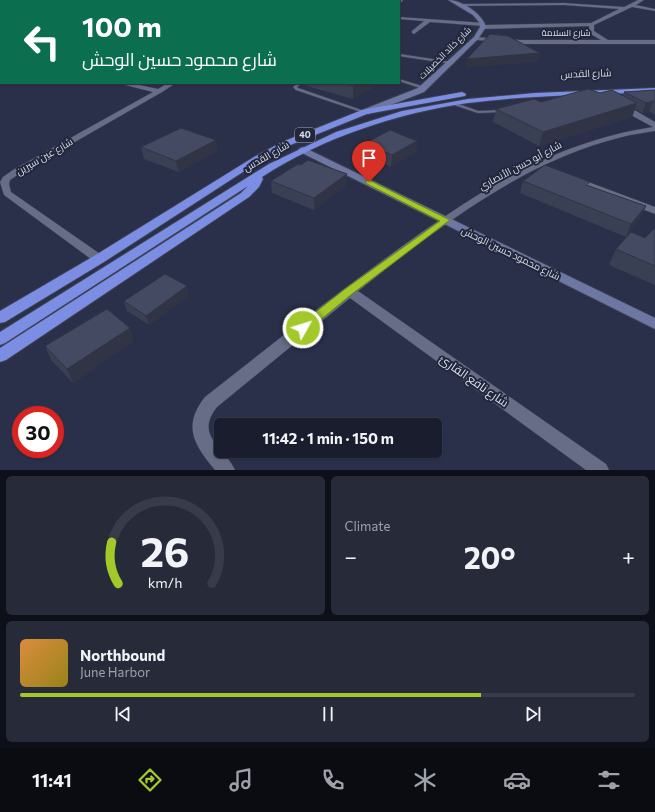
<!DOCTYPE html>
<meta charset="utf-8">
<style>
:root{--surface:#1a1d2d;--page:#272a39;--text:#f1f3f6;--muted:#9fa2aa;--line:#383b49;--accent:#a2c929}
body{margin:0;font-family:Commissioner,Cairo,sans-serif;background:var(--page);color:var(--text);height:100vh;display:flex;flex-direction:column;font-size:15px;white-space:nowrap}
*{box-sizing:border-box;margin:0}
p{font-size:13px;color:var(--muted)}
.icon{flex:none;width:22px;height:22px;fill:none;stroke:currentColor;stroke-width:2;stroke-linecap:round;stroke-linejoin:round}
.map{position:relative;height:470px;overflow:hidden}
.panel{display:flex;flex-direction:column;gap:6px;padding:6px;background:#0e1019;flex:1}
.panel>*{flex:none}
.banner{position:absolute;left:0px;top:0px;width:400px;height:84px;box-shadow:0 1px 3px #0004,0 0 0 1px var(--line);background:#0b6e4f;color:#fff;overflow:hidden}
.speed{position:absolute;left:12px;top:406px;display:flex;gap:8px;font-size:20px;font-weight:700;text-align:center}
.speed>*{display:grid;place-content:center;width:52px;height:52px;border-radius:50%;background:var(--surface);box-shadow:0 1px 3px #0004,0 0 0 1px var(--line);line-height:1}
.speed .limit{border:6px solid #d22;background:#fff;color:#111}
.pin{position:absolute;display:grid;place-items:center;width:34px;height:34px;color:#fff;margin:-41px -17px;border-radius:50% 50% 50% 0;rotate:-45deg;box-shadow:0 0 4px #0007}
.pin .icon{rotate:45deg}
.me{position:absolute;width:44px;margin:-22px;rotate:51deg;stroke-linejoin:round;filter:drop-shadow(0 0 3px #0008)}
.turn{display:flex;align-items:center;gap:14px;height:84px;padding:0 16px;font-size:18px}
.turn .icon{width:52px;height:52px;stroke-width:2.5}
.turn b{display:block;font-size:28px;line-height:34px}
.big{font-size:30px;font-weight:700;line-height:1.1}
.panel .widget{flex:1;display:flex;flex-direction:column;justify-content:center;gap:6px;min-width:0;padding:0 14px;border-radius:6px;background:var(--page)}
.panel .dial{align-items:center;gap:0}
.dial svg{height:104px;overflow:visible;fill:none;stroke:var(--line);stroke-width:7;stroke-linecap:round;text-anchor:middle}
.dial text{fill:var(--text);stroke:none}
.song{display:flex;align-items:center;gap:12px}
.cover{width:48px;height:48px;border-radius:6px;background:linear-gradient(135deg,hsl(30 70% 55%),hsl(50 70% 35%))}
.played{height:4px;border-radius:2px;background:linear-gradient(90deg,var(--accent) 75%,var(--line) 75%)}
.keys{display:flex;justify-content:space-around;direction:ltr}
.heat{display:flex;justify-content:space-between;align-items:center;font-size:22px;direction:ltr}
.panel .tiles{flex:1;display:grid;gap:6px;grid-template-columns:1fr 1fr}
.widget:last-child{grid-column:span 2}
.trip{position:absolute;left:214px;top:418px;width:228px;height:40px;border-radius:6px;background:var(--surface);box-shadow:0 1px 3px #0004,0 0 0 1px var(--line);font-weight:700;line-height:40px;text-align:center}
.tab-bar{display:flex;height:64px;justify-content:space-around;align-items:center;background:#0a0c12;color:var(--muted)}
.tab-bar .icon{width:28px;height:28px}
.tab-bar .current{color:var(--accent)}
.tab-bar b{font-size:18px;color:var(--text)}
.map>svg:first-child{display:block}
.built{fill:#2a304a;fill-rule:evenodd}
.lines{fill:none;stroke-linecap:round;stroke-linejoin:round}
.lane-casing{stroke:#3d4152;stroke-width:1.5}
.street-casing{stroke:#3d4152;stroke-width:1}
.secondary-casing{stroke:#3d4152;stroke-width:2}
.highway-casing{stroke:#3d4152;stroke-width:2}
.lane{fill:#676d86;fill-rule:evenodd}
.street{fill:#676d86;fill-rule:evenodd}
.secondary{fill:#6d77a2;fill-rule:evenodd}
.highway{fill:#7b8ee4;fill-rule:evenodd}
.wall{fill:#3a4053}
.shaded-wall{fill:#303444}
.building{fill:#444a61;stroke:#303444}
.route{fill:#a2c929;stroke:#69831b}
.labels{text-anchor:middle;stroke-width:4;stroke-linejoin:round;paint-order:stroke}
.far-street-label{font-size:9px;fill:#dadeec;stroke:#22273c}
.shield{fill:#22273c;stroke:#a3a7b7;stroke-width:1}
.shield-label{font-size:9px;font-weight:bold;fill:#dadeec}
.street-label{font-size:10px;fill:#dadeec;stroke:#22273c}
.near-street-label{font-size:12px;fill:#dadeec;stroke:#22273c}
</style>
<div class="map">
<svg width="655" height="470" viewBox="0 0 655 470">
<rect width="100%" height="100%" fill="#22273c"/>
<!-- built -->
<path class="built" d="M0,0H655V470H0ZM1,1H399V83H1ZM21,415H55V449H21ZM221,425H435V451H221Z"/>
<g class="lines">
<defs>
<g id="lane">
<polygon points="399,54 452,62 454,63 452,64 399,56"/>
<polygon points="399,79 425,87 426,88 423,89 399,81"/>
<polygon points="298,83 302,83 297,87 298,88 367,112 364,113 296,90 293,87"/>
<polygon points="454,103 456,103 478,111 503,110 505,111 503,112 478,113 454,105"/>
</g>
<g id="street">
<polygon points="194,0 213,0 214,1 195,1"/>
<polygon points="396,0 402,0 403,1 401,2"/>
<polygon points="638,0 644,0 636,5 655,9 655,11 632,7 594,25 594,31 608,40 655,40 655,44 521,44 476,40 474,39 474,37 521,40 601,40 589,33 589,26 483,29 480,27 483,26 430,22 414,34 412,33 412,31 424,21 399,19 399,17 485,23 483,25 591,23 619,9 564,5 459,6 457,5 459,4 564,3 624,7"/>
<rect x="0" y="33" width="1" height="4"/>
<rect x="0" y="57" width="1" height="5"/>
<polygon points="117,83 130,83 158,89 168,83 176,83 162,92 19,174 10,180 9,184 11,192 103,256 105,259 103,262 95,262 4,195 0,182 3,177 13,170 153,92"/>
<path d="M618,104H624L655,122V131C644,133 633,134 622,137C522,161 437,229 358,291L606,464L609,470H586L350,298L217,407C194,436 224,446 235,470H215C194,445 182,426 205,397C264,351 322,304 382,261C467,199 547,143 653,127L618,108Z"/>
<polygon points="575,177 655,207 655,214 572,182 570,180 572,178"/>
</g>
<g id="secondary">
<path d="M448,0C461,0 482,13 486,27L478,39L424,92L368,114H362L361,112L362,110L418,88L474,37L480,27L479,22L473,15Z"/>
<rect x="0" y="11" width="1" height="4"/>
<polygon points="303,147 655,318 655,329 300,152 298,150 300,148"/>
</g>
<g id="highway">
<path d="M655,88V92C593,95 530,95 468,103C397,113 322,138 262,177L263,179L259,187L249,197L6,360L0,362V348L241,193L248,186L5,343L0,345V332L269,164L336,132L402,111L468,99L535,93Z"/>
<polygon points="462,92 466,94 465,96 367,114 288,146 260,161 104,262 5,322 0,323 0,311 94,256 254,157 282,142 362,110"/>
</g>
</defs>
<!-- lane casing -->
<use href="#lane" class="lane-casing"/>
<!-- street casing -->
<use href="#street" class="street-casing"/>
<!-- secondary casing -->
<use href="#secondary" class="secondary-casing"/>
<!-- highway casing -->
<use href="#highway" class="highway-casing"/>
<!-- lane -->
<use href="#lane" class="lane"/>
<!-- street -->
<use href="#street" class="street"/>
<!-- secondary -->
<use href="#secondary" class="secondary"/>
<!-- highway -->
<use href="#highway" class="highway"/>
</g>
<!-- wall -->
<g class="wall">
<polygon points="307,83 380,83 353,99 307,86"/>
<polygon points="655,90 655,115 649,111 642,113 635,109 632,117 539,146 493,122 496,109 600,93 623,96 624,92"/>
<polygon points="216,140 217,151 179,172 144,159 141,147"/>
<polygon points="417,141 416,152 391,167 364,155 364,144"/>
<polygon points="301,165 347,174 346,185 314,210 272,193 271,181"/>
<polygon points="523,181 589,186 646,206 640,219 626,237 520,193"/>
<polygon points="655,228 655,285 609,265 616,249 645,238"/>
<polygon points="189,296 149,325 127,311 124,301"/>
<polygon points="134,341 73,383 51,360 45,346"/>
</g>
<!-- shaded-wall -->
<g class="shaded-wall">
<polygon points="540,53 538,62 465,68 467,59"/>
<polygon points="359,83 380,83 353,99 353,86"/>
<polygon points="653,101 649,111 642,113 646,103"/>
<polygon points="637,103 632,117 539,146 543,132"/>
<polygon points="216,140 217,151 179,172 176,161"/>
<polygon points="417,141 416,152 391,167 392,155"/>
<polygon points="347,174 346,185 314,210 314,198"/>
<polygon points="646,206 640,219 626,237 631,224"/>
<polygon points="187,286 189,296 149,325 146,316"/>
<polygon points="130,328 134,341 73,383 67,369"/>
</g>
<!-- building -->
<g class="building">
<polygon points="490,34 508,36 540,53 467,59"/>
<polygon points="342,83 359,83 353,86"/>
<polygon points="588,89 600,93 612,90 637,103 543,132 496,109 534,99 541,102"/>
<polygon points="655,90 655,102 653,101 646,103 624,92"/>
<polygon points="181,128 216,140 176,161 141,147"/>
<polygon points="390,130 417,141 392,155 364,144"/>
<polygon points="308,160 347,174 314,198 271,181 298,164 301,165"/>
<polygon points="545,165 590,182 586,185 646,206 631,224 523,181"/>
<polygon points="655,228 655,266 616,249 631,232 645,238"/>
<polygon points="165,274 187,286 146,316 124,301"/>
<polygon points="107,309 130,328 67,369 45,346"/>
</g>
<!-- route -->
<polygon class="route" points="369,180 450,220 352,294 307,331 303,332 299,331 297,328 299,325 345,289 440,221 367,184 365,182"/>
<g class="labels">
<!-- far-street labels -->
<g class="far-street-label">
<text x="566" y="36">شارع السلامة</text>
<text transform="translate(445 53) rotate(-45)" y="3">شارع خالد الخصيلات</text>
</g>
<!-- shield labels -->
<rect class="shield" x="295" y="128" width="20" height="14" rx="3"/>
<g class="shield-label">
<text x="305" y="138">40</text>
</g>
<!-- street labels -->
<g class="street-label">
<text transform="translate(586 73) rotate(-2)" y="4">شارع القدس</text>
<text transform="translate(44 156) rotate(-30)" y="4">شارع عين سيرين</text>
<text transform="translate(266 156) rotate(-30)" y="4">شارع القدس</text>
<text transform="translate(520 165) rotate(-28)" y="4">شارع أبو حسن الأنصاري</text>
<text transform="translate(511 253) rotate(26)" y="4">شارع محمود حسين الوحش</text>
</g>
<!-- near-street labels -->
<g class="near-street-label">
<text transform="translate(474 381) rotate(35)" y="4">شارع نافع القارئ</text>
</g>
</g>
</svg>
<div class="speed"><div class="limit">30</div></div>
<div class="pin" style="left:369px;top:182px;background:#d93025"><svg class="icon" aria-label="arrive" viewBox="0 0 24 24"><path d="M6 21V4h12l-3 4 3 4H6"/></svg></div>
<svg class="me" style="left:303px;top:328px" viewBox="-20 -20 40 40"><circle r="17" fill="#a2c929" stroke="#fff" stroke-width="3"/><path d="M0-11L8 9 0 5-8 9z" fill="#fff"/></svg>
<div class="trip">11:42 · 1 min · 150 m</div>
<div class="banner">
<div class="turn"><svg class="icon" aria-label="left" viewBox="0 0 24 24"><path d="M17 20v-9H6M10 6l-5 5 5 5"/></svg><div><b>100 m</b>شارع محمود حسين الوحش</div></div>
</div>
</div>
<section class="panel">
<div class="tiles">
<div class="widget dial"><svg viewBox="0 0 100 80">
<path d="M14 69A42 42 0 1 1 86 69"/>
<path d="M14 69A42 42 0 0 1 9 37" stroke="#a2c929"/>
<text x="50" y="56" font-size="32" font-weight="700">26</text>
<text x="50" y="72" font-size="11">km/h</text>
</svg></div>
<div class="widget"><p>Climate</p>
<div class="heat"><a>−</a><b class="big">20°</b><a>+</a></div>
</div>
<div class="widget">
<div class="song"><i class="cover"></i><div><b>Northbound</b><p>June Harbor</p></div></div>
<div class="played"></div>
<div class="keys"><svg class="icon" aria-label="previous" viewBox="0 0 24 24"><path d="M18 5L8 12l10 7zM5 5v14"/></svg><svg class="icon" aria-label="pause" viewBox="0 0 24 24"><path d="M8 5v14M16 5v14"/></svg><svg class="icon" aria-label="next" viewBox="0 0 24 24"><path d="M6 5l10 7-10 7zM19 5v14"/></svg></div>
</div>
</div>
</section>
<nav class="tab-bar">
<b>11:41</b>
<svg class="icon current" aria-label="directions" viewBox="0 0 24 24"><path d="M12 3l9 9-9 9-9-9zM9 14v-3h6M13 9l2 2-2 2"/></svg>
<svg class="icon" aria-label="music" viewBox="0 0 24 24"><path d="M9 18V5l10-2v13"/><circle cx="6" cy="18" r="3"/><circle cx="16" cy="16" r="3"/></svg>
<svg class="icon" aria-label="phone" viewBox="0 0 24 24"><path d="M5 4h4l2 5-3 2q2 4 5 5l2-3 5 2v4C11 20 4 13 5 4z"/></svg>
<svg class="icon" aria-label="climate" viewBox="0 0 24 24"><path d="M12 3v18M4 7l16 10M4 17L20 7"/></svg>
<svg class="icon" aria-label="car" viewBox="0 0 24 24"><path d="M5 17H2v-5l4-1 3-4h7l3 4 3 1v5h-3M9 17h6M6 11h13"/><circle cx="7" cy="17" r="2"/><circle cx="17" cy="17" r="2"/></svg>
<svg class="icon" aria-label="filters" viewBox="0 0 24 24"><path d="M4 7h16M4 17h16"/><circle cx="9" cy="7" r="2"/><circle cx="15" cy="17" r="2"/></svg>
</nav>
